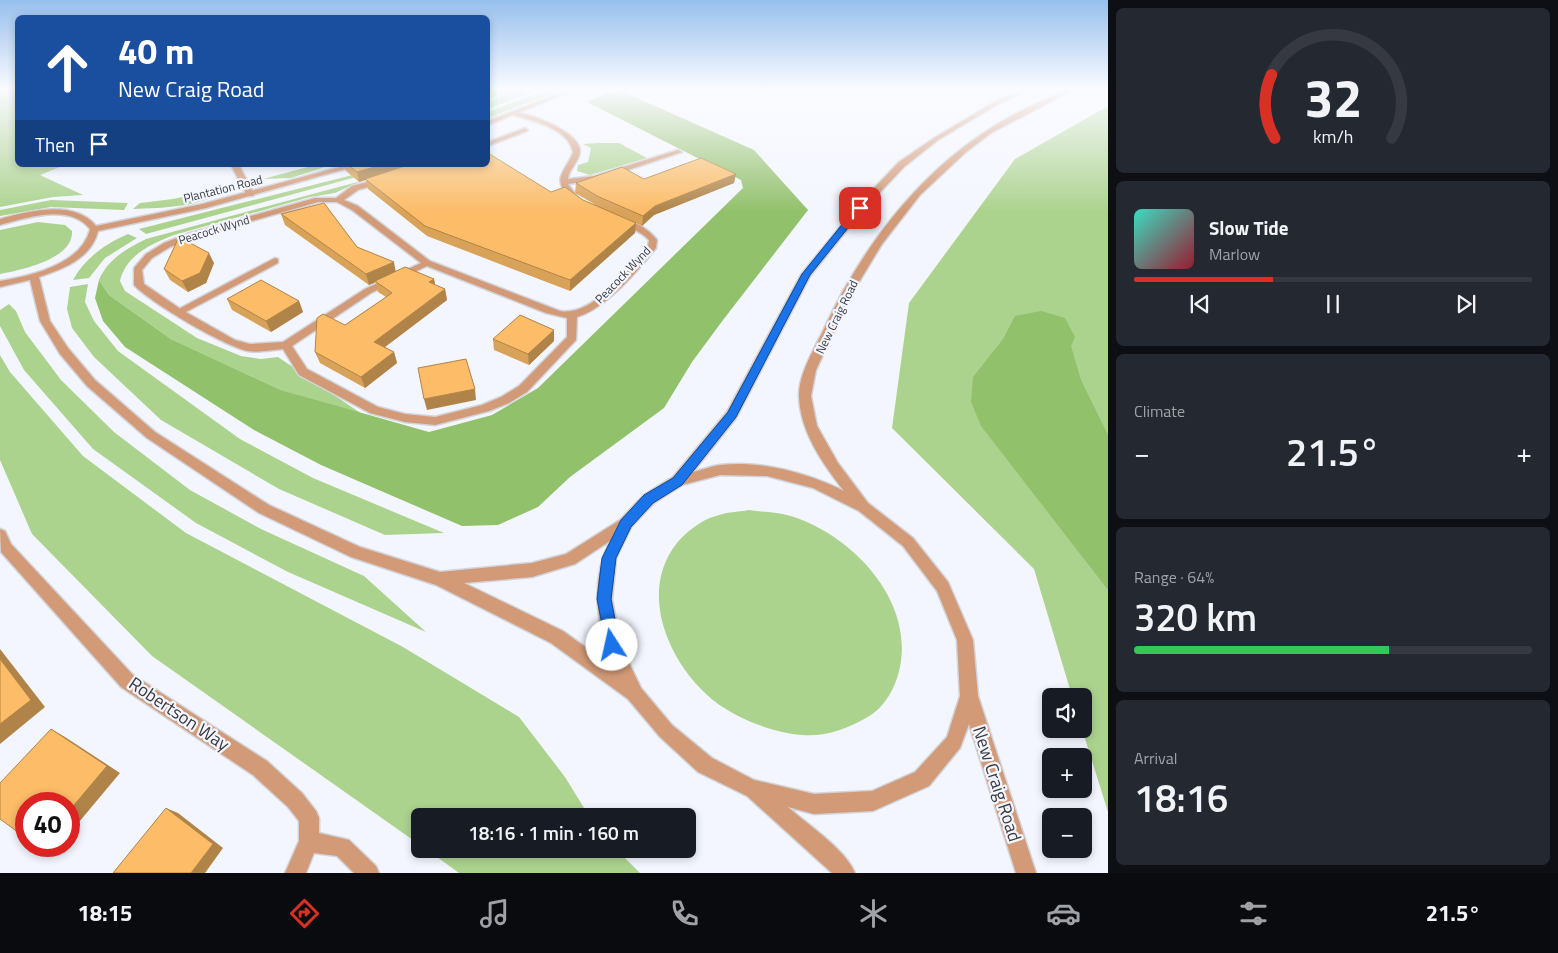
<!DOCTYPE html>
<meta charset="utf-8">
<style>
:root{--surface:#171b24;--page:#242831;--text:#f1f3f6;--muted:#9ea1a6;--line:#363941;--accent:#d93025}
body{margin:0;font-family:"Titillium Web",sans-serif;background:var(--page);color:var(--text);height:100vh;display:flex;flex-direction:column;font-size:19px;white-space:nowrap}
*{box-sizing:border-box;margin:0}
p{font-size:16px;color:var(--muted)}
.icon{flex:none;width:28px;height:28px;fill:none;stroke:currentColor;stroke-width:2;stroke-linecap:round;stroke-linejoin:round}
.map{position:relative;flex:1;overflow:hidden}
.sheet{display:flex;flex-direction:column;gap:8px;padding:8px;background:#0d0f14;width:450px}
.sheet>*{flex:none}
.top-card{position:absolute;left:15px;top:15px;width:475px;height:152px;border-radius:8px;box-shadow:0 2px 8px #0003;background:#1a4fa0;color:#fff;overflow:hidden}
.controls{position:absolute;left:1042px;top:688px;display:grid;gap:10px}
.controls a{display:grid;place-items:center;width:50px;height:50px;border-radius:8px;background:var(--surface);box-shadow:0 2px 8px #0003;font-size:25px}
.speed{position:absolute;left:15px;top:792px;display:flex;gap:10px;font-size:25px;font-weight:700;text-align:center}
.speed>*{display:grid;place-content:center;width:65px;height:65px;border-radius:50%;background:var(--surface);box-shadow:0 2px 8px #0003;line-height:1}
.speed .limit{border:8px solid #d22;background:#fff;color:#111}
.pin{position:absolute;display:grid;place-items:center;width:42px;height:42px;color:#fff;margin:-21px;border-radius:10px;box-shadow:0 2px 8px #0006}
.me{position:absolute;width:55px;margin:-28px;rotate:350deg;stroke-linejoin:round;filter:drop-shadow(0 0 4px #0008)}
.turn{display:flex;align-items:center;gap:18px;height:105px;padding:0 20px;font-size:22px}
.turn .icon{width:65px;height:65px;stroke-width:2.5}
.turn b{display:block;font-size:35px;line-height:42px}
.then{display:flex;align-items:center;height:48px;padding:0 20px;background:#0003;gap:10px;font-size:19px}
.big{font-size:38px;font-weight:600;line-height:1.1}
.sheet .tile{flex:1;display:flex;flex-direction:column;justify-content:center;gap:8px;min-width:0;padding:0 18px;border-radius:8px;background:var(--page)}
.sheet .dial{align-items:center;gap:0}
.dial svg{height:130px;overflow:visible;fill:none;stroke:var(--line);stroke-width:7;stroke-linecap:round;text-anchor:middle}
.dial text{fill:var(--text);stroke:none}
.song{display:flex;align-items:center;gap:15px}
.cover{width:60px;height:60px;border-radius:8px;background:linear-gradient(135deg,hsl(170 70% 55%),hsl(350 70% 35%))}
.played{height:5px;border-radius:2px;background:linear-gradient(90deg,var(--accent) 35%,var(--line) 35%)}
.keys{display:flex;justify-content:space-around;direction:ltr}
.heat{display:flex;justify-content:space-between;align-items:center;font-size:28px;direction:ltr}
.charge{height:8px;border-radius:4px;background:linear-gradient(90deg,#34c759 64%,var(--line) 0)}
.trip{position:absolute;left:411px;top:808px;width:285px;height:50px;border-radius:8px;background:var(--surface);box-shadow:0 2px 8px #0003;font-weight:600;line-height:50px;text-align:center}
.tabs{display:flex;height:80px;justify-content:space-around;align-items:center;background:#090b0e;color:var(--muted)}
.tabs .icon{width:35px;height:35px}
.tabs .active{color:var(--accent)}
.tabs b{font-size:22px;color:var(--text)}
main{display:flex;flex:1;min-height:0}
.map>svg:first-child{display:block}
.green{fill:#acd38e}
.forest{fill:#92c16b}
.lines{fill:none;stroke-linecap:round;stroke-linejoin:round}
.service-casing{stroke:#d2d4dc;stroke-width:3}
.minor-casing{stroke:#d2d4dc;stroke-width:3}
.tertiary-casing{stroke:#d2d4dc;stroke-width:3}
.service{fill:#d39a77;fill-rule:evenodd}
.minor{fill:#d39a77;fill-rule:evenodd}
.tertiary{fill:#d39a77;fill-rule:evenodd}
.wall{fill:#d9a259}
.shaded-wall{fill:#b08449}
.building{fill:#fcbc68;stroke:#b08449}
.route{fill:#1a73e8;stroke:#114b97}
.labels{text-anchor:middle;stroke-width:4.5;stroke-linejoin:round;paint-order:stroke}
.far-street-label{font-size:12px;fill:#393a3d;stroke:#f4f6ff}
.near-street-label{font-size:18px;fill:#393a3d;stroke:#f4f6ff}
</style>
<main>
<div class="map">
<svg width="1108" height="873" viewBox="0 0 1108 873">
<rect width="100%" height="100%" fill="#f4f6ff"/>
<!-- green -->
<g class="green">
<polygon points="0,90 17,90 18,165 65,165 40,175 83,195 53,197 0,207"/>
<polygon points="512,90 537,90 488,109 488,102"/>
<polygon points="546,90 556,92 488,118 488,112"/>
<polygon points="1108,106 1108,812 1082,729 1084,696 1072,696 1034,569 892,428 909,303 1015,159"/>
<polygon points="599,143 619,143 647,158 590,175 577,171 578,165 588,162 591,148 583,144"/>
<polygon points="315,165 331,165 291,178 263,179"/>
<polygon points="372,170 375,172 146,234 139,229"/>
<path d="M361,181L335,193L310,197L174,235C151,244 126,255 120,281L125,291L197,338L241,356L261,359L278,357L362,414L281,390L171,339L109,295L99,280C107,260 127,248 146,239Z"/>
<path d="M230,187C206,207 163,208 133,209L140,203L173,199Z"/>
<polygon points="51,200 128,203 124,210 51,207 0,216 0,210"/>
<path d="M38,222L65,225L72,231C74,259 21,270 0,274V230Z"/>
<path d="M128,234L137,238L105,258L89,278L73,280C85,258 105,244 128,234Z"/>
<polygon points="88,284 85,302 94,321 118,351 240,439 313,478 444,533 385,535 279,489 161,420 94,357 72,328 67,309 70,287"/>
<polygon points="9,304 16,311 25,332 61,380 114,432 190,490 261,529 364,576 426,632 288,572 196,523 93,449 24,370 0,326 0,310"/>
<polygon points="0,355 10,372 83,456 186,533 403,647 519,717 565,777 589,816 420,816 420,845 152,656 32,534 0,460"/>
<path d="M749,510C761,512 775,512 787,515C849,532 914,598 900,667C896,687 885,708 866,718C847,729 825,737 802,735C774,733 741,720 718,704C671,669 636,594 677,543C686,532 701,520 716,516C726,512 738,512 749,510Z"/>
<polygon points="426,849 616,849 640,873 459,873"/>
</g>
<!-- forest -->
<g class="forest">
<polygon points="614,90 619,90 754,150 808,210 723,320 692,362 664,408 570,477 538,507 498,525 462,526 321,465 254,430 125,347 103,321 95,298 99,280 109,295 171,339 281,390 429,432 492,415 538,388 743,188 741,180 587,102"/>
<polygon points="1041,311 1065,318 1075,337 1071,346 1081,380 1108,435 1108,590 981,426 971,402 973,377 1003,339 1015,316"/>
</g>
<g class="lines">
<defs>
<polygon id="service" points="275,258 278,259 278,263 182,314 178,315 173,312"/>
<g id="minor">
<polygon points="498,90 506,90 488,99 488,95"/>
<path d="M511,112C527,111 578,131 580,150C580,162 569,168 568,179L594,176L678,150L682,152L598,180L568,184L579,199L575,201C571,200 569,197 566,193C552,177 568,168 573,152C568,127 531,121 511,114Z"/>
<polygon points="525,128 528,130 527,131 488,146 488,142"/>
<polygon points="231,165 239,165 254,194 253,196 247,196"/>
<path d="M382,178H385V182L358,190L344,200L358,206L430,261L560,311C593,317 626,269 648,247L649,240C640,231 629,227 617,223V219C631,218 649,229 657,240L656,248C637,272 606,308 577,317L576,340L527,392L509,403L489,411L435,425L405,422L370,413L299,375L283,349C272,350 259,353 248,351C224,346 151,303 134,285V268L146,254L164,243L187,234L315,198H336L352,186ZM318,202H337L352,210L421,263L365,289L283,342L250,344L235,340L182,310L144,284L142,270L152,258L170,247L193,238ZM427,266L546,313L567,318V337L519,386L501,397L482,405L435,417L405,414L378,407L307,369L292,346L371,293Z"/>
<polygon points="0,529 5,531 11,544 133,675 267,761 302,793 316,811 319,818 319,833 349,840 376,866 379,873 354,873 337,856 314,853 306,873 285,873 299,841 299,821 288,807 253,775 121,687 1,552"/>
</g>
<g id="tertiary">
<polygon points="567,90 575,90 488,125 488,121"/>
<path d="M1022,90H1030L1000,103L938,140L905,166L863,210L810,276L736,418L693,472C702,470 711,466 720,465C760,460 808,473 844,491C823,464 800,432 799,396C799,373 814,350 824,329C860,251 915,177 988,130C1012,114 1039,102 1065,90H1073L991,133L966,152L920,195L882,244L850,297L816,370L811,396L817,426L838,463L868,503L913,538L948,582L973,640L978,696L1036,873H1016L969,724L960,748L929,786L873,811L814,814L788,807C808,825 845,849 855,873H832L747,796L698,772L660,737L628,699L551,643L436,585L351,557L259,513L147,438L87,386L60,354L40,321L30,280L0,287V281C31,276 82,264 90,229C69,203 27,218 0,225V219C29,211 74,199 96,226L202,204L347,165H360L206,208L98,231C92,258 63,269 39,277L50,321L68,348L95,380L155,432L269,505L360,547L440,572L532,563L566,554L620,520L644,495L673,477L727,412L801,275L857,206L899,162L934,138L996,101ZM720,475L767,476L813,488L859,511L903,546L937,591L957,640L960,696L947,737L915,772L872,791L814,794L754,780L712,758L672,725L641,688L620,644L612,599L616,558L631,527L654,503L682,485ZM610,541C590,581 596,628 614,668L563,631L464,583L532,577L575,564Z"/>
</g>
</defs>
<!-- service casing -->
<use href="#service" class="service-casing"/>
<!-- minor casing -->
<use href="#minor" class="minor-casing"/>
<!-- tertiary casing -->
<use href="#tertiary" class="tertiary-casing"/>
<!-- service -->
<use href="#service" class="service"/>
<!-- minor -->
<use href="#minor" class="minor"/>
<!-- tertiary -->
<use href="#tertiary" class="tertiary"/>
</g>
<!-- wall -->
<g class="wall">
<polygon points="344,165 488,165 551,192 583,200 596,205 575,193 576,183 736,174 734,183 654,215 642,226 636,223 635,233 570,291 427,236 368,189 366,180 359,182 346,171"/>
<polygon points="281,214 357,247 396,271 434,279 435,285 445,289 447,300 385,347 394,352 397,363 365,388 320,363 315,352 345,325 386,297 378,292 376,282 369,285 285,225"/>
<polygon points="214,263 206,283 188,292 170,280 164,269"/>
<polygon points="227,299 299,301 303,312 271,332 232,310"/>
<polygon points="493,339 554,341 529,365 494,350"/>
</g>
<!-- shaded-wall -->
<g class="shaded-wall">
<polygon points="381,165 413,165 359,182 357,172"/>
<polygon points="736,174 734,183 654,215 642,226 643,216 655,206"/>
<polygon points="636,223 635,233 570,291 570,280"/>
<polygon points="209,253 214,263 206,283 188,292 182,281"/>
<polygon points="394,262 396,273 375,281 376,282 369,285 366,274"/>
<polygon points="434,279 436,290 429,282"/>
<polygon points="445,289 447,300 377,353 374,342"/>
<polygon points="299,301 303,312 271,332 266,321"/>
<polygon points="554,330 554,341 529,365 528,354"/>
<polygon points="394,352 397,363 365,388 361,377"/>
<polygon points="475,389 476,400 427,410 424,399"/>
<polygon points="0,649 45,707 0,744"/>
<polygon points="51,729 65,737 120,773 69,834 69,811"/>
<polygon points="166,808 178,813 223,848 205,873 191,873"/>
<polygon points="38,846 58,846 54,851 38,847"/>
</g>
<!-- building -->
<g class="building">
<polygon points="488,153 551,192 565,187 583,200 636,223 570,280 425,226 365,179 408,165 488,165"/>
<polygon points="701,158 736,174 655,206 643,216 597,196 576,183 622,167 644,179"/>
<polygon points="348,165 381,165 357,172"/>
<polygon points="324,203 357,247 394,262 366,274 281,214"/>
<polygon points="179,237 209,253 200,273 182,281 164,269"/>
<polygon points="405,267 434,279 429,282 445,289 374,342 394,352 361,377 315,352 317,318 323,314 345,325 392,293 375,281"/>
<polygon points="261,280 299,301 266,321 227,299"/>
<polygon points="520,315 554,330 528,354 493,339"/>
<polygon points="466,359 475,389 424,399 418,368"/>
<polygon points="0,659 31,700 0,724"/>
<polygon points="51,729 107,766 69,811 69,804 26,804 26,838 0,819 0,783"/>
<polygon points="166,808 213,844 191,873 113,873"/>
</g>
<!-- sky -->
<linearGradient id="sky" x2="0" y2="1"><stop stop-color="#97bfec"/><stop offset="0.42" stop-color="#fafbff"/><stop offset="1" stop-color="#fafbff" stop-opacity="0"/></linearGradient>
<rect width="1108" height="212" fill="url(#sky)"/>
<!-- route -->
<polygon class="route" points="857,206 864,208 810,275 736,417 682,485 653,503 631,527 616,558 611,599 620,645 618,650 612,653 607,650 597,599 602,558 621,520 644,495 673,478 728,412 802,274"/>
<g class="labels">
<!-- far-street labels -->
<g class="far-street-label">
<text transform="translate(223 189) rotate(-14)" y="4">Plantation Road</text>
<text transform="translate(214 230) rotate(-17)" y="4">Peacock Wynd</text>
<text transform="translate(623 275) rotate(-46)" y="4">Peacock Wynd</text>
<text transform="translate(837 317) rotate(-64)" y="4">New Craig Road</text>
</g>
<!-- near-street labels -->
<g class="near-street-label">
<text transform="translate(179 714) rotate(34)" y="6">Robertson Way</text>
<text transform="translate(997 784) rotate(72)" y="6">New Craig Road</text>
</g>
</g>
</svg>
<div class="controls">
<a><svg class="icon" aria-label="sound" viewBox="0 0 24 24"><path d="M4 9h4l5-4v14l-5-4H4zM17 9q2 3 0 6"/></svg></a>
<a>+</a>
<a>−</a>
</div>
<div class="speed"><div class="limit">40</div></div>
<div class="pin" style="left:860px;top:208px;background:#d93025"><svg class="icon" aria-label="arrive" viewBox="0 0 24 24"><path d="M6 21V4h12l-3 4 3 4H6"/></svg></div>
<svg class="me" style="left:612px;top:645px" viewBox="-20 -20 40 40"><circle r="19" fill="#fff"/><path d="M0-13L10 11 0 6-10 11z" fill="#1a73e8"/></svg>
<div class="trip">18:16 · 1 min · 160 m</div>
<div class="top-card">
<div class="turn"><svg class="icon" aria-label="ahead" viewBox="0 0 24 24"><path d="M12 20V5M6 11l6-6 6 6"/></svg><div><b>40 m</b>New Craig Road</div></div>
<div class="then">Then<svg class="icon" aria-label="arrive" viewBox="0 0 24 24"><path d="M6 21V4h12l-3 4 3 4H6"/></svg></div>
</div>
</div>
<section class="sheet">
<div class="tile dial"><svg viewBox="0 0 100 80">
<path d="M14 69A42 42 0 1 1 86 69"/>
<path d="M14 69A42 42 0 0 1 12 30" stroke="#d93025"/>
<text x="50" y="56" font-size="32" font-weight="700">32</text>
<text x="50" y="72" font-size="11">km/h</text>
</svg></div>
<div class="tile">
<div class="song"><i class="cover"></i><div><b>Slow Tide</b><p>Marlow</p></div></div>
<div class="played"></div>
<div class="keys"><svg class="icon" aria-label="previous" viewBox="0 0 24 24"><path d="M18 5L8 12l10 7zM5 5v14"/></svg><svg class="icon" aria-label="pause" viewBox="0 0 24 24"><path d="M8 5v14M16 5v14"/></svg><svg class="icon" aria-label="next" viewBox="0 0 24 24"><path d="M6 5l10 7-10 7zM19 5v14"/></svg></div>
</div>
<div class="tile"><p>Climate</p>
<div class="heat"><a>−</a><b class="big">21.5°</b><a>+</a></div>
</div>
<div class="tile"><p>Range · 64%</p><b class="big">320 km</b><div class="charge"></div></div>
<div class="tile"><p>Arrival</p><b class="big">18:16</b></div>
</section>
</main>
<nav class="tabs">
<b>18:15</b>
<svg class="icon active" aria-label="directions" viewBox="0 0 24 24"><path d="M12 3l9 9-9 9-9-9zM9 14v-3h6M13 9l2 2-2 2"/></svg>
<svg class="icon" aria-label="music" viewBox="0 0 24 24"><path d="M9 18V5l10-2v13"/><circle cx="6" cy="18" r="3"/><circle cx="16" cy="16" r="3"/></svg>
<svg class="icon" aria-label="phone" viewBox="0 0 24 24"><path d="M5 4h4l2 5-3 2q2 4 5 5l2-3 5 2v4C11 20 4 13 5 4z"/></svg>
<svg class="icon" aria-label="climate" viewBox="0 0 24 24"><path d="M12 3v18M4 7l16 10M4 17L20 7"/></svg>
<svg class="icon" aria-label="car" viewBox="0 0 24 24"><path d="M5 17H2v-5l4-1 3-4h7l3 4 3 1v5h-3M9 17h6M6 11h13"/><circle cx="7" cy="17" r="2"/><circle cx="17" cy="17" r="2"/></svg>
<svg class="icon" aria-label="filters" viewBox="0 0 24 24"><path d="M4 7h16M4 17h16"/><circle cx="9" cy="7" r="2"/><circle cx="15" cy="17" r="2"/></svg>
<b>21.5°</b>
</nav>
